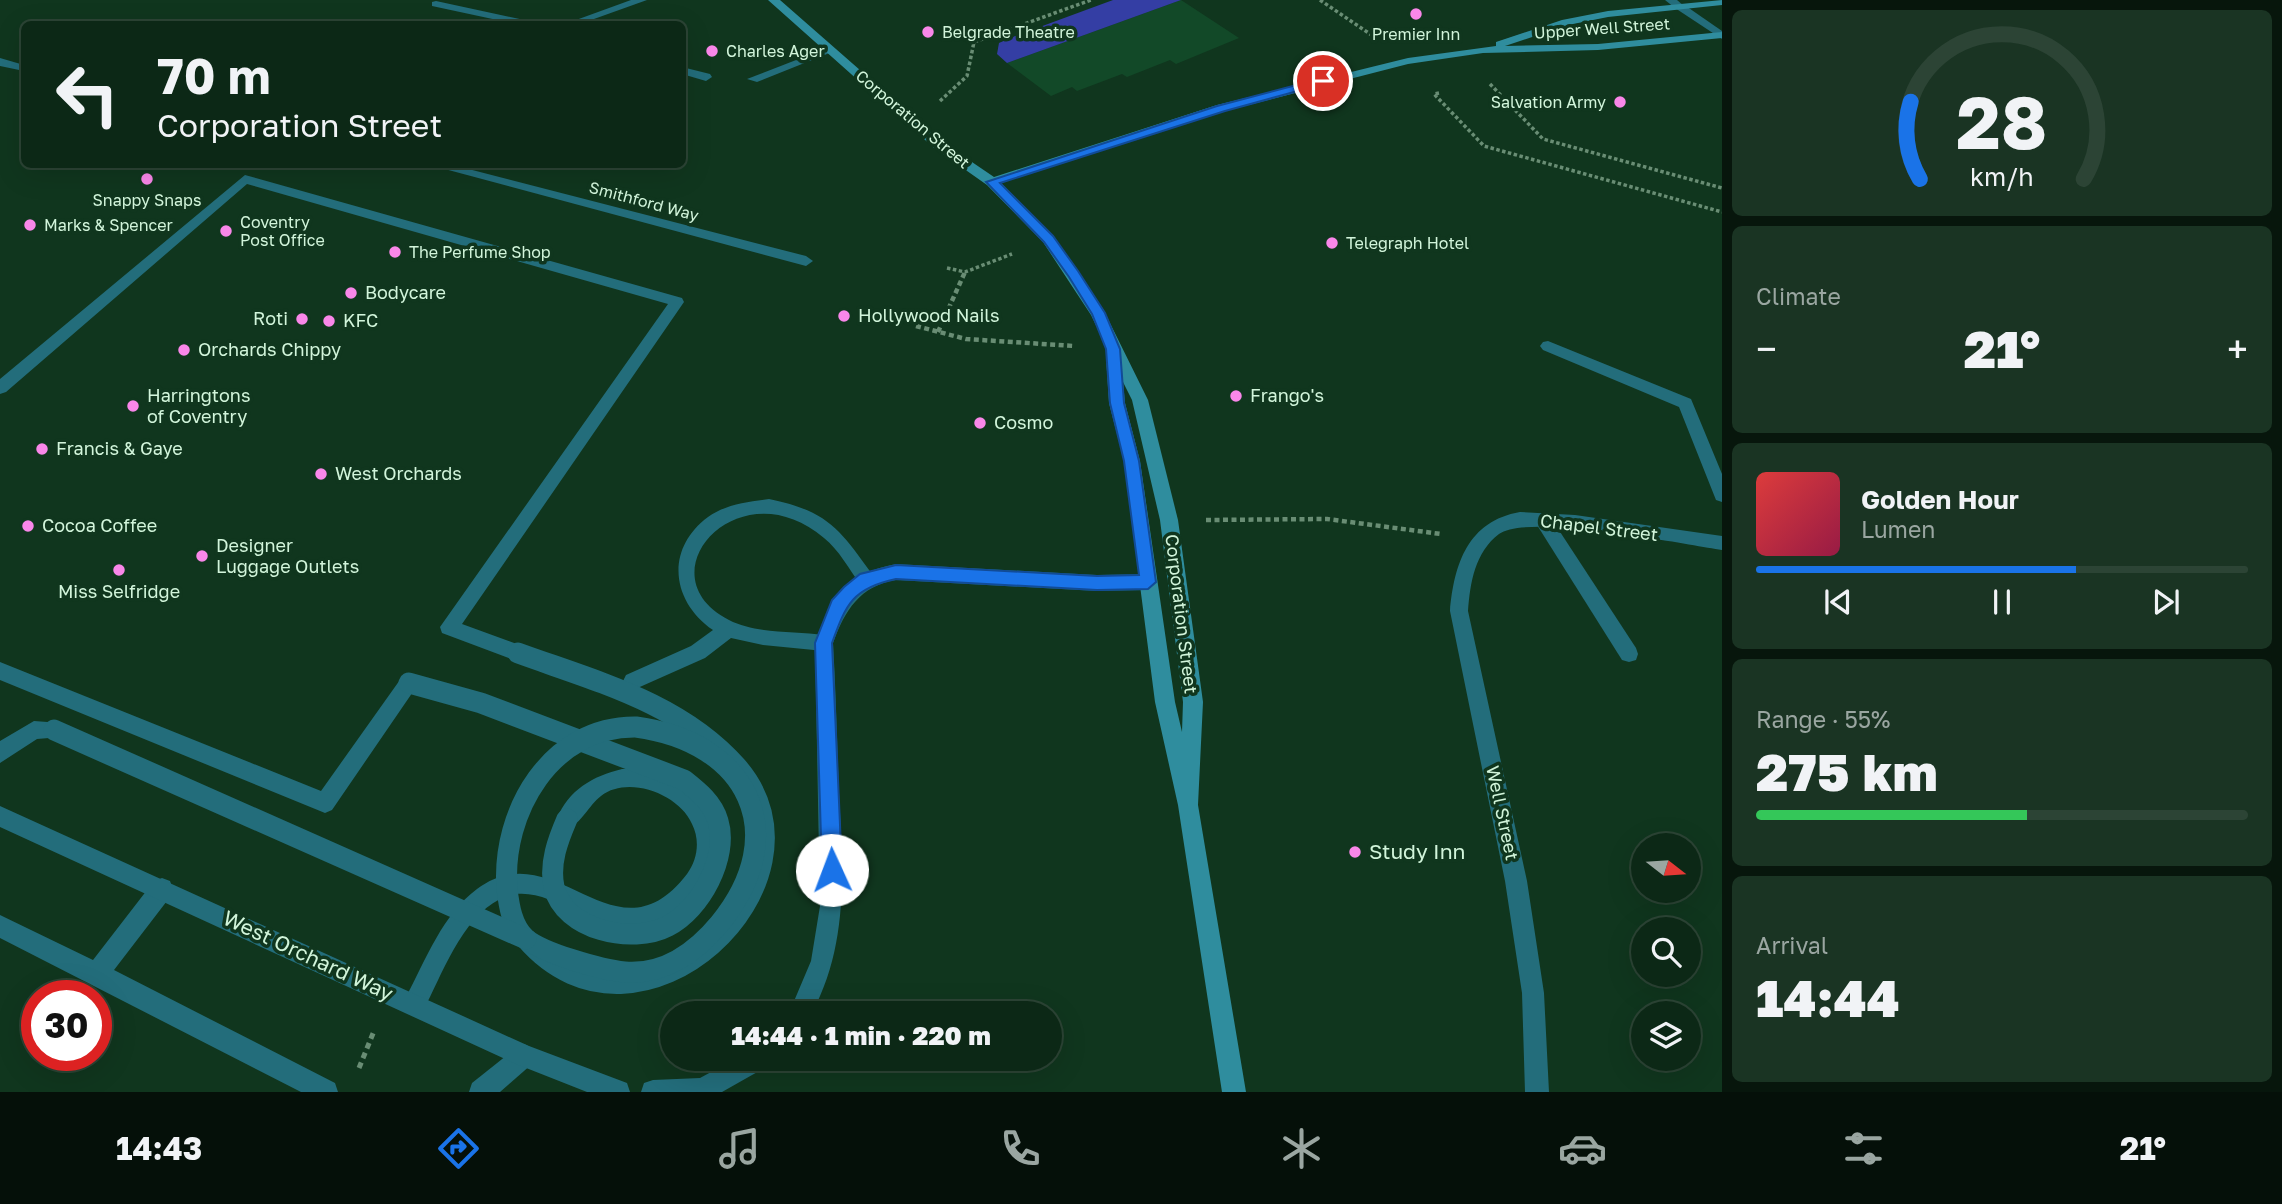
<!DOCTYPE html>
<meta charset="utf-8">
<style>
:root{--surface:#0c2816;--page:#1a3423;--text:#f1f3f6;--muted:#9aa6a1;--line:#2c4435;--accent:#1a73e8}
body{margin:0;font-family:"Golos Text",sans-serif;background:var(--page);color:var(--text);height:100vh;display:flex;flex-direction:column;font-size:26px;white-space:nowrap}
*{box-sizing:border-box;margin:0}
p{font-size:23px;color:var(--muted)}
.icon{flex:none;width:38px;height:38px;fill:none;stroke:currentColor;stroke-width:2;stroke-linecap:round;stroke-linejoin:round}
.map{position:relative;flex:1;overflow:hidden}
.panel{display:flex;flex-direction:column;gap:10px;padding:10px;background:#07160c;width:560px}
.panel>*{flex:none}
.guide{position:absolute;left:21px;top:21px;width:665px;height:147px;border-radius:10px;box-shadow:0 7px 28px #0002,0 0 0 2px var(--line);background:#0c2816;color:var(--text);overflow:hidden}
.needle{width:46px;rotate:107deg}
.fabs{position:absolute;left:1631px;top:833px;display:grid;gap:14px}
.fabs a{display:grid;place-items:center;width:70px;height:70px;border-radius:50%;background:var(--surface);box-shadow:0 7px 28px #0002,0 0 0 2px var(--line);font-size:35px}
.speed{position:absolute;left:21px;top:980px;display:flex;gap:14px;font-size:35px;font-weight:700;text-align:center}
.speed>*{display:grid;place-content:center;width:91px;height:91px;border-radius:50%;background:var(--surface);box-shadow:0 7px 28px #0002,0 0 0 2px var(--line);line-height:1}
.speed .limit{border:10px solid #d22;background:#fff;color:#111}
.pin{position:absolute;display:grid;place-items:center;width:60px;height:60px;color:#fff;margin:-30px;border:4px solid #fff;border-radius:50%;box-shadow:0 2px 7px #0007}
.me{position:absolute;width:77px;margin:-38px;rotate:358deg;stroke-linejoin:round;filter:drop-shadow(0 0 5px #0008)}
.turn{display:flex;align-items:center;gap:24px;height:147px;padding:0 21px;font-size:32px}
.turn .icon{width:91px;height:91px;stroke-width:2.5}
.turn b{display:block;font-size:49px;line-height:60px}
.big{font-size:52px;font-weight:800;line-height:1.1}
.panel .card{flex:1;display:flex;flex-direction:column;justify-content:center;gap:10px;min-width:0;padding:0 24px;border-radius:10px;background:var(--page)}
.panel .dial{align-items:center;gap:0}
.dial svg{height:182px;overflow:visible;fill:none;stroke:var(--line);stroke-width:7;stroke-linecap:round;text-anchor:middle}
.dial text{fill:var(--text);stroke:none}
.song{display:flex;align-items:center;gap:21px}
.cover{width:84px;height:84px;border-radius:10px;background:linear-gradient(135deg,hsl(0 70% 55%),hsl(340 70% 35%))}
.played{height:7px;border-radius:4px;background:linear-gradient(90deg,var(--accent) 65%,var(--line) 65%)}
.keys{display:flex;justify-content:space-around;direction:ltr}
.heat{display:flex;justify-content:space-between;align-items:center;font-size:38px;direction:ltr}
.charge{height:10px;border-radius:5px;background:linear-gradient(90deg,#34c759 55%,var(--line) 0)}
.trip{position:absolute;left:660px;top:1001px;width:402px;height:70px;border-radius:35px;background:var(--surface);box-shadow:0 7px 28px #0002,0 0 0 2px var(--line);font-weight:800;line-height:70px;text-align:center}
.menu{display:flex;height:112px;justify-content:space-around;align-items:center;background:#051009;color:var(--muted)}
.menu .icon{width:49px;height:49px}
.menu .selected{color:var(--accent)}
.menu b{font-size:32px;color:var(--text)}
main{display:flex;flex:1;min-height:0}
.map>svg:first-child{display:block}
.green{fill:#124928}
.water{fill:#343ea4}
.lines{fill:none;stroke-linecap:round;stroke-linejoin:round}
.path-far2{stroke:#698d74;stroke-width:3.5;stroke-dasharray:3.5 2.5;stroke-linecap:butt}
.path-far1{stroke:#698d74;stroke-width:4.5;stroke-dasharray:5 3.5;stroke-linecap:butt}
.path{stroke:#698d74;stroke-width:5;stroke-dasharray:6 4.5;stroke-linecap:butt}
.lane{fill:#236d7b;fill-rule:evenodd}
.street{fill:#236d7b;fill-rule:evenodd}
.secondary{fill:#2f8d9e;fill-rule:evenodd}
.lane-bridge{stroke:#236d7b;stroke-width:21}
.route{fill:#1a73e8;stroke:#114b97;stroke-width:2}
.poi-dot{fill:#f987e9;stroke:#10361e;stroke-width:2.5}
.labels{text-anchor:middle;stroke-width:7;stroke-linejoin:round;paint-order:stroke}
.far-street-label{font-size:16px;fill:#d2f5db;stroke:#10361e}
.far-poi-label{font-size:16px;fill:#d2f5db;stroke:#10361e;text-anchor:start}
.poi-label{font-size:18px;fill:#d2f5db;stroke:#10361e;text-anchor:start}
.street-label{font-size:18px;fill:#d2f5db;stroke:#10361e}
.near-poi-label{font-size:21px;fill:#d2f5db;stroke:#10361e;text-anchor:start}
.near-street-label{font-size:21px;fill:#d2f5db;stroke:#10361e}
</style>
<main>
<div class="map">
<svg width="1722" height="1092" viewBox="0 0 1722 1092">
<rect width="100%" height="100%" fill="#10361e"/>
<!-- green -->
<polygon class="green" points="1181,0 1239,38 1176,64 1170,60 1127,77 1122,74 1077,91 1072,87 1051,96 1007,63"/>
<!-- water -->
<polygon class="water" points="1113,0 1181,0 1007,63 997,54 999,43 1010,38"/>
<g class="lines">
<!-- path-far2 -->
<g class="path-far2">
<polyline points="1320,0 1373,36"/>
<polyline points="1490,84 1543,139 1722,188"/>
<polyline points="1439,93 1434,94 1484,146 1722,212"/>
<polyline points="940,101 967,76 974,42 1091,0"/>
<polyline points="947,268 965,272 1012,254"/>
</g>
<!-- path-far1 -->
<g class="path-far1">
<polyline points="916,326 966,339 1074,346"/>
<polyline points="938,332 965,272"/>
<polyline points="1206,520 1327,519 1441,534"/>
</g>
<!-- path -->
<polyline class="path" points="359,1068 374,1031"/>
<!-- lane -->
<g class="lane">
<polygon points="631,0 647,0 580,24 565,24"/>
<polygon points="1665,0 1677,0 1684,6 1675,8"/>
<polygon points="436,1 529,21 535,24 516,24 432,6 432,2"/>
<polygon points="827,48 837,50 757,82 747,79"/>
<polygon points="682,67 710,74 712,77 706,81 682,74"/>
<polygon points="245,175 682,298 684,302 462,624 525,647 527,653 525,659 518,661 511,659 442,633 440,627 668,304 247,184 6,392 0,394 0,379"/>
<polygon points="1548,341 1691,399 1722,474 1722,502 1716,500 1714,495 1679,407 1543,350 1540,346 1543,342"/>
<path d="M769,499C827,511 839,528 872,574L875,579L872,584L866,587L860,584C849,569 839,550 824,538C739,465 641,575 729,620C756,634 795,631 824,635L831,637L833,643L831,649L824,651L763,645L731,638L705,658L633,690L626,687L623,681L626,675L691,646L713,630C671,601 665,549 708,517C726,504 748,502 769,499Z"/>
<polygon points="1543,513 1549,515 1636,648 1638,654 1636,660 1629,662 1622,660 1537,525 1534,520 1537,515"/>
<polygon points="0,662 321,791 402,677 409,674 416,677 419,683 332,810 325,813 0,680"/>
<polygon points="34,721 61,723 64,730 61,737 37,739 0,763 0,741"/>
<path d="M622,769C695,769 752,835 695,898C684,910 667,923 651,928C597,943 547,875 500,899C461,919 442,975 423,1011L415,1015L407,1011L403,1003L407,995C426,959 443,914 477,889C556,830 615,968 687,874C698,859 700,840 692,824C679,794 628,775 601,796C588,806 582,823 567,829L560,826L557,819C568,790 593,776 622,769Z"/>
<polygon points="162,878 170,881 173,889 170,897 114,970 335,1083 338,1092 301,1092 0,938 0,915 93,960 154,881"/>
<polygon points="524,1044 532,1048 536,1056 532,1064 500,1092 469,1092 472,1083 516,1048"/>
</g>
<!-- street -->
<g class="street">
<polygon points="1675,4 1683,4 1722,31 1722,39 1675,8"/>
<polygon points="0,58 24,65 24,71 0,66"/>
<polygon points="426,164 449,164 806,256 813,261 806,266"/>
<path d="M1520,512L1575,515L1722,536V550C1682,544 1528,513 1499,534C1475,552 1470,583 1468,611L1527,881L1544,993L1549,1092H1525L1522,993L1505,881L1450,611C1454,564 1468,521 1520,512Z"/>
<path d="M896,564L1097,575L1148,574L1154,577L1157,582L1154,587L1148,590L1097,591L896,580C860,586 845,610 833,643C836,693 837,743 839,793C843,870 849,943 812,1013H789L811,961L820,906L815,643C831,598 846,573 896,564Z"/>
<polygon points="0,806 529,1046 627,1083 630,1092 587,1092 516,1064 0,827"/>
<polygon points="735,1059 770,1059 766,1067 722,1092 641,1092 644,1083 653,1080 700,1078"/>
</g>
<!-- secondary -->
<path class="secondary" d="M768,0H780L941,141L994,177L1217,105L1408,58L1496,46V42L1562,20L1608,11L1722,0V5L1608,17L1568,25L1505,46L1598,44L1722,32V38L1598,50L1483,53L1408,64L1225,111L1001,183L1053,236L1103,309L1148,400L1178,520L1203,702L1198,805L1246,1092H1222L1178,805L1155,702L1124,461L1109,403L1106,356L1109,352L1091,315L1043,242L987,185L933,147ZM1123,382L1132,400L1160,520L1183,702L1182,732L1175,702L1140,461L1125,403Z"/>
<!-- lane-bridge -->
<g class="lane-bridge">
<path d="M518,653C595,681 681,703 737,767C837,881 639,1070 526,939"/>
<path d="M409,683L481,703L684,780C698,791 713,803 718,821C729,857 700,910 668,926C632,945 564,930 554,887C549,863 558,840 567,819"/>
<path d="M636,727C748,742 793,833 720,923C696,952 664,975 625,972C602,970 542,953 525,938C512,926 509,906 507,889C501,812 551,726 636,727Z"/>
<polyline points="54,730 526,939"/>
</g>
</g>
<!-- route -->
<path class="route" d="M1323,78L1327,79V83L1225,111L1000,183L1053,236L1078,271L1105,313L1120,349L1124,403L1139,461L1156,582L1148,589L1097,590L896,579C853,588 846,604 832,643L842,870L839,877L832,880L825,877L822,870L815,643L832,600L844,587L860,574L896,565L1097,576L1139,575L1124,461L1110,403L1106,349L1092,314L1069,277L1044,242L986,182L1217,106Z"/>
<!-- markers -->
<g class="poi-dot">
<circle cx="1416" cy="14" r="7"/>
<circle cx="928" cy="32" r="7"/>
<circle cx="712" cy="51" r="7"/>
<circle cx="1620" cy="102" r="7"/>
<circle cx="147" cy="179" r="7"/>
<circle cx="30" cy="225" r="7"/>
<circle cx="226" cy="231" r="7"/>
<circle cx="1332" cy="243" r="7"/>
<circle cx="395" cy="252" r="7"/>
<circle cx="351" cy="293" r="7"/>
<circle cx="844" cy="316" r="7"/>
<circle cx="302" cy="319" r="7"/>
<circle cx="329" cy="321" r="7"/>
<circle cx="184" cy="350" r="7"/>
<circle cx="1236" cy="396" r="7"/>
<circle cx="133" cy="406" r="7"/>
<circle cx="980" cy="423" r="7"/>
<circle cx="42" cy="449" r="7"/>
<circle cx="321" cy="474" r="7"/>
<circle cx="28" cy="526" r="7"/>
<circle cx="202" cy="556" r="7"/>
<circle cx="119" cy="570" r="7"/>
<circle cx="1355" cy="852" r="7"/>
</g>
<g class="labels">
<!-- far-street labels -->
<g class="far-street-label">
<text transform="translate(1602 28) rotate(-4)" y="6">Upper Well Street</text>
<text transform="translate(913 119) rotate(40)" y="6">Corporation Street</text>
<text transform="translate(644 201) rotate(15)" y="6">Smithford Way</text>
</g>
<!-- far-poi labels -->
<g class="far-poi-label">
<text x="942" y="38">Belgrade Theatre</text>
<text x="1416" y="40" text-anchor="middle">Premier Inn</text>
<text x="726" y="57">Charles Ager</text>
<text x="1606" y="108" text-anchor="end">Salvation Army</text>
<text x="147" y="206" text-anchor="middle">Snappy Snaps</text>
<text x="240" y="228">Coventry<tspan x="240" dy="18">Post Office</tspan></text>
<text x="44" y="231">Marks &amp; Spencer</text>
<text x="1346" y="249">Telegraph Hotel</text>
<text x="409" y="258">The Perfume Shop</text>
</g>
<!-- poi labels -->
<g class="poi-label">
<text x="365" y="299">Bodycare</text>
<text x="858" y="322">Hollywood Nails</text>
<text x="288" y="325" text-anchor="end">Roti</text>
<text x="343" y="327">KFC</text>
<text x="198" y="356">Orchards Chippy</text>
<text x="147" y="402">Harringtons<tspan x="147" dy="21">of Coventry</tspan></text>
<text x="1250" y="402">Frango's</text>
<text x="994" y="429">Cosmo</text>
<text x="56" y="455">Francis &amp; Gaye</text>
<text x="335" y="480">West Orchards</text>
<text x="42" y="532">Cocoa Coffee</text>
<text x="216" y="552">Designer<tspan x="216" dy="21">Luggage Outlets</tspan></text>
<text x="119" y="598" text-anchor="middle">Miss Selfridge</text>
</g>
<!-- street labels -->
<g class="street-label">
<text transform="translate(1599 528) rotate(7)" y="6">Chapel Street</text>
<text transform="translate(1181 614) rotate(83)" y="6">Corporation Street</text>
<text transform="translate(1502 813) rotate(78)" y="6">Well Street</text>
</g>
<!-- near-poi labels -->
<g class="near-poi-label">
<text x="1369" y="859">Study Inn</text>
</g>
<!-- near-street labels -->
<g class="near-street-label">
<text transform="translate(308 956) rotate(25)" y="7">West Orchard Way</text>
</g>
</g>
</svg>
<div class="fabs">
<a><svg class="needle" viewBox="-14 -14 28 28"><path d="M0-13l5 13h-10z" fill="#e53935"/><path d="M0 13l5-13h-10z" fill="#9aa6a1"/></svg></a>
<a><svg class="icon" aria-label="search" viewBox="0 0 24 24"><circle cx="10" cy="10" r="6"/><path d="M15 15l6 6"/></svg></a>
<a><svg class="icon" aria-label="layers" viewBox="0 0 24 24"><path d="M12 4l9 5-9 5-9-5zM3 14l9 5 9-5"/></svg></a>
</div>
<div class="speed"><div class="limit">30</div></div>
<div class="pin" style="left:1323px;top:81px;background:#d93025"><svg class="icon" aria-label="arrive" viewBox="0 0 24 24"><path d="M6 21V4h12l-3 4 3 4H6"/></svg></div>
<svg class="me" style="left:832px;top:870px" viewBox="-20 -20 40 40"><circle r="19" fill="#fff"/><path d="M0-13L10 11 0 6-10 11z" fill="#1a73e8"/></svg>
<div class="trip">14:44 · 1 min · 220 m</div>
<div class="guide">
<div class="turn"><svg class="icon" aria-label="left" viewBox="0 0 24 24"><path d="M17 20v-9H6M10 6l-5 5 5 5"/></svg><div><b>70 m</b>Corporation Street</div></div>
</div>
</div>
<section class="panel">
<div class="card dial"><svg viewBox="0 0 100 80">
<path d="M14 69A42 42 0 1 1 86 69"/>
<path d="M14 69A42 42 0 0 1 10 35" stroke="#1a73e8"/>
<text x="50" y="56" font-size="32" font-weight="700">28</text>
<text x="50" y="72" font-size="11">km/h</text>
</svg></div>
<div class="card"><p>Climate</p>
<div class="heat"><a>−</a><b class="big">21°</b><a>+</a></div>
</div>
<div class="card">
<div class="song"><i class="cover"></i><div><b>Golden Hour</b><p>Lumen</p></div></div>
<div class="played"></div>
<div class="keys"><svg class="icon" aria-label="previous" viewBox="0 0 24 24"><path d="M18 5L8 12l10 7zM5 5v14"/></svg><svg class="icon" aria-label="pause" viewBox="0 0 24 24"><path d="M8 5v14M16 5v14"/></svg><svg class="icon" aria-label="next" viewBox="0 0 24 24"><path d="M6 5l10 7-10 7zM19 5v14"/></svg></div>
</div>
<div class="card"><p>Range · 55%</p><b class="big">275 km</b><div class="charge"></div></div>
<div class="card"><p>Arrival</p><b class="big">14:44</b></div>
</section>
</main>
<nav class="menu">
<b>14:43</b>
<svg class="icon selected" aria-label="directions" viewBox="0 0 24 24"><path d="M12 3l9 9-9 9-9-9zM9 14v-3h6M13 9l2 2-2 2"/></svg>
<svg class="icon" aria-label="music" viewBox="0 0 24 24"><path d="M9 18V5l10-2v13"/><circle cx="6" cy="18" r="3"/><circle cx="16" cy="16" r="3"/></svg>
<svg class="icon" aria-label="phone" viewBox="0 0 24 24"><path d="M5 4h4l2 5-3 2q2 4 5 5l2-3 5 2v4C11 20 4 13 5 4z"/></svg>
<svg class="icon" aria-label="climate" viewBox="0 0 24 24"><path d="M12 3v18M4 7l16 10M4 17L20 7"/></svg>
<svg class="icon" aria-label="car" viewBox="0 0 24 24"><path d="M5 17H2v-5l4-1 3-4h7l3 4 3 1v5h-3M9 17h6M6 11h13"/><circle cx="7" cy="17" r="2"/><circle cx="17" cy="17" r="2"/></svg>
<svg class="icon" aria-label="filters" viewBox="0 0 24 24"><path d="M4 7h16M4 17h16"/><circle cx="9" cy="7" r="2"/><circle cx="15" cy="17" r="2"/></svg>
<b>21°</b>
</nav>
